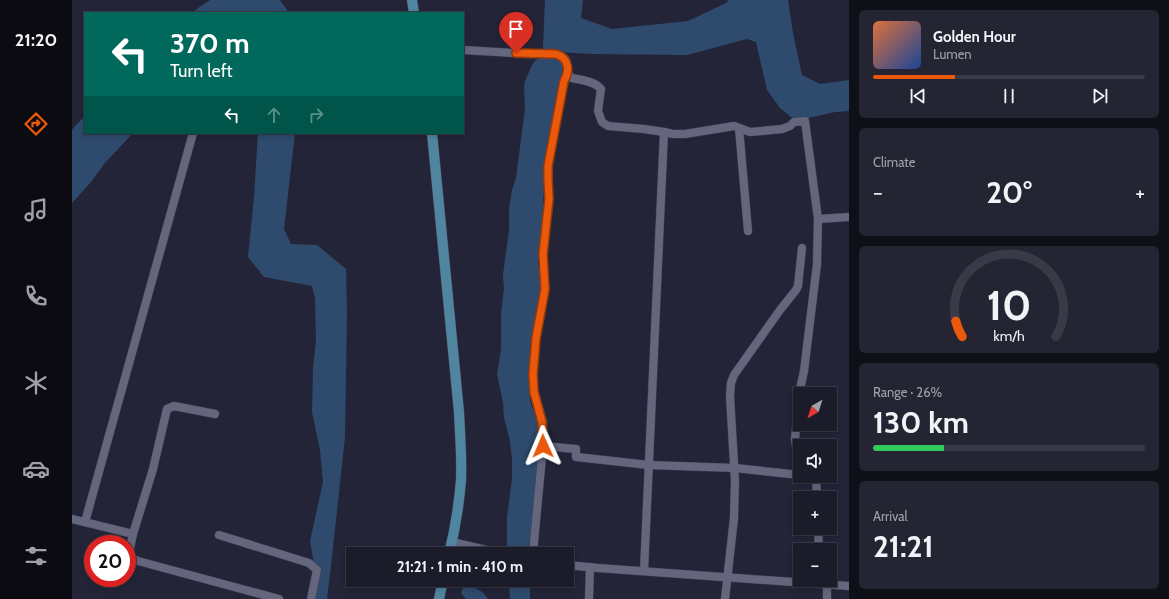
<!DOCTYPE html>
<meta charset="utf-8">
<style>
:root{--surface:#1b1b2a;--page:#242432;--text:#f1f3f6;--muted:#a0a1a8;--line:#393947;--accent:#ea580c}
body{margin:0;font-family:Cabin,sans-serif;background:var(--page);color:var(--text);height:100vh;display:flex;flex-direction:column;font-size:15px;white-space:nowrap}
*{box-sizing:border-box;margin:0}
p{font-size:13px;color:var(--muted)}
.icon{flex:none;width:22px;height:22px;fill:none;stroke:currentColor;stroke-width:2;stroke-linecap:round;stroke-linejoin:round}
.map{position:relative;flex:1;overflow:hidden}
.sheet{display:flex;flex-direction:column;gap:10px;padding:10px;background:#0f0f17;width:320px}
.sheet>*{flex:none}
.top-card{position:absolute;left:12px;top:12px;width:380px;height:122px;border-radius:0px;box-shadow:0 2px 6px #0003,0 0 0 1px var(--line);background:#00695c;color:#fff;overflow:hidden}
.needle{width:26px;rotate:219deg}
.buttons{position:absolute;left:721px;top:387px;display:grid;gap:8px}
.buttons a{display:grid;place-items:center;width:44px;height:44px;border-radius:0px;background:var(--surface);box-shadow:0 2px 6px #0003,0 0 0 1px var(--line);font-size:20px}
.speed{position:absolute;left:12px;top:535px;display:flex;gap:8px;font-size:20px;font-weight:700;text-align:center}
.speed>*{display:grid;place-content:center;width:52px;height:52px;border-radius:50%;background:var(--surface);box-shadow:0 2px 6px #0003,0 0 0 1px var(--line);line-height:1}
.speed .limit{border:6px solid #d22;background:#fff;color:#111}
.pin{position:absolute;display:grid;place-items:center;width:34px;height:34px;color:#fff;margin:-41px -17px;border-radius:50% 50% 50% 0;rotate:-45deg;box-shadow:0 0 4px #0007}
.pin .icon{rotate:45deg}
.me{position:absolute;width:44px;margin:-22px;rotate:359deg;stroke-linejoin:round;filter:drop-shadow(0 0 3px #0008)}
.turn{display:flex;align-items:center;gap:14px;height:84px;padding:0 20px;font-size:18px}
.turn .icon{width:52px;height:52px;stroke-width:2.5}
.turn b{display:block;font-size:28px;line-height:34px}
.lanes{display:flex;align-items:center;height:38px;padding:0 20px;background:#0003;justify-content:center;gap:20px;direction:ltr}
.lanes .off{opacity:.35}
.big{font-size:30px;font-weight:700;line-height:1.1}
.sheet .widget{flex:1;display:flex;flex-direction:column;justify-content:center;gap:6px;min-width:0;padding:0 14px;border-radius:6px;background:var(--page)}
.sheet .dial{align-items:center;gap:0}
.dial svg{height:104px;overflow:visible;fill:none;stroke:var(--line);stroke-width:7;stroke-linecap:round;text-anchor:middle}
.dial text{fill:var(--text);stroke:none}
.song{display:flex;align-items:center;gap:12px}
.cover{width:48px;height:48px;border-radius:6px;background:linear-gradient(135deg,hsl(20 70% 55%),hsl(220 70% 35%))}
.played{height:4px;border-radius:2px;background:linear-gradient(90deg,var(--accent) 30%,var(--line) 30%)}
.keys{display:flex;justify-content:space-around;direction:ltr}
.heat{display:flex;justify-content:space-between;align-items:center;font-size:22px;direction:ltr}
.charge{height:6px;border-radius:3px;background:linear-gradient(90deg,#34c759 26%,var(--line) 0)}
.trip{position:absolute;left:274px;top:547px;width:228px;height:40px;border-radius:0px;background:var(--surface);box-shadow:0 2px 6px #0003,0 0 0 1px var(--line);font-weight:700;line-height:40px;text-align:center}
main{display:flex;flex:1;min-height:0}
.dock{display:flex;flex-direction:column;width:72px;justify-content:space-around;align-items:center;background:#0b0b11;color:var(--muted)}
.dock .icon{width:28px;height:28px}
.dock .on{color:var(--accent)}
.dock b{font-size:18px;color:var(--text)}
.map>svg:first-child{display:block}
.water{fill:#2e4b6d}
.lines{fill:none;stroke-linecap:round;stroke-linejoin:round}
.minor-casing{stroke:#404051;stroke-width:9}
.major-casing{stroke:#404051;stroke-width:11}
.minor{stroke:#64667d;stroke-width:8}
.major{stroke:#50859f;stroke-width:10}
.route-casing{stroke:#983908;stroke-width:10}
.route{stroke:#ea580c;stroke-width:7}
</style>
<main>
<nav class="dock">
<b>21:20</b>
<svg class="icon on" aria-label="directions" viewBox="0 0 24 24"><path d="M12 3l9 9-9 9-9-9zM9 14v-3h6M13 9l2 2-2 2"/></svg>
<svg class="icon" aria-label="music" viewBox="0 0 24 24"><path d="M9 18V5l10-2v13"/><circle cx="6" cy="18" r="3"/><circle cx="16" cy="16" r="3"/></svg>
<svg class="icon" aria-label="phone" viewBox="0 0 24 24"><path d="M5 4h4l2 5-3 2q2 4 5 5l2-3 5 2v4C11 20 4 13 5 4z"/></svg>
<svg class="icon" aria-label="climate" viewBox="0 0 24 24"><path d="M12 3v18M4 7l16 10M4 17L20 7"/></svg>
<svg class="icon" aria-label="car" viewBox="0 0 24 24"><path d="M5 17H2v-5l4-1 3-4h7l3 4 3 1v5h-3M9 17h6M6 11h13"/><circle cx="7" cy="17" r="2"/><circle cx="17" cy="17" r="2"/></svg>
<svg class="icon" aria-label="filters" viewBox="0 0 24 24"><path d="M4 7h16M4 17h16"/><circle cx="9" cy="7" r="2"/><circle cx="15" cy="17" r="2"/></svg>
</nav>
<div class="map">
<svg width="777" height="599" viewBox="0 0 777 599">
<rect width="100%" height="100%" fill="#242438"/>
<!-- water -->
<g class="water">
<polygon points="138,0 208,0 217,13 120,13 126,8"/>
<path d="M473,0H511L509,18L540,29L616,21L654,3L657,0H716L721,33L730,75L748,84L777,80V111L763,112L724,121L708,108L695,90L684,42L675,39L615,55L520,54L486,52L491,65L488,89L473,162L470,229L466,263L470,288L458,357V400C460,410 466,416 468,426L459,554H435V517L440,479V459L438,441L432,418L431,403L425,374L429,350V313L432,289L431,275L437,230V209L440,190L444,178L453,109L452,86L453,81L460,65L463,61L469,56L471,48Z"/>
<polygon points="13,116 13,133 61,133 32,164 19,182 0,203 0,130 4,125"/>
<polygon points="186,133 223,133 212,229 219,244 245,245 274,269 275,313 273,437 260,557 255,599 240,599 244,575 238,541 251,482 248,450 240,412 241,369 244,340 243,298 240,286 192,277 176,257 182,197"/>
<polygon points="437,580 458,580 458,599 438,599"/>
<path d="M392,584C401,587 411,590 416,599H394L389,593Z"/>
</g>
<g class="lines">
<defs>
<g id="minor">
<path d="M391,50L457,54H484L490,56L494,60C495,67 494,74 500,78C509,80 523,81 529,89L526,111L530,122L536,126L572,129L592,132L601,134H613L662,126L678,132L710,129L718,126L722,122L733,121L746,219L745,264L732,371L728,389L723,439L724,446L728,451"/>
<polyline points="667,128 676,231"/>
<polyline points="746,219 777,217"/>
<polyline points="143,414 102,406 95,409 81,469 61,534 57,553 60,558 66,561 207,599"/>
<polyline points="471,446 504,449 504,457 577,465 663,468 728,475"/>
<polyline points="736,476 744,477"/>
<polyline points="744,476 745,498"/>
<polyline points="0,519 61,534"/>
<polyline points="13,522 121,133"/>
<polyline points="746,528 747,550"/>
<polyline points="147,535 237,563 245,570 239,599"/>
<polyline points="380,542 431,554"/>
<polyline points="462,554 462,542 471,446 471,422 462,392 461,374 464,338 473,289 471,254 477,199 476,179 476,166 492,81 496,73"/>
<polyline points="495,565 526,568 777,586"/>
<polyline points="572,571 592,132"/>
<polyline points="755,584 755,599"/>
<polyline points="517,599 518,567"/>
<polyline points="653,599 662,518 663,481 658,396 659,383 662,375 708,310 724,290 726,286 730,248"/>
</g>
<g id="major">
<polyline points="340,0 342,13"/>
<path d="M360,133L387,412C388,435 390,458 389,480C387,505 383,530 377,554"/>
<polyline points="367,599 371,580"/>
</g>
</defs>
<!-- minor casing -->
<use href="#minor" class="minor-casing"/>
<!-- major casing -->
<use href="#major" class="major-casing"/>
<!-- minor -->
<use href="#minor" class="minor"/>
<!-- major -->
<use href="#major" class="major"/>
</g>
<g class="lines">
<defs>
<path id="route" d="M444,53L484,54C497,58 498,71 492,81L476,166V180L477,199L471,254L473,289L464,338L461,374L462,392L470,422L471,446"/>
</defs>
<!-- route casing -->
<use href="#route" class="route-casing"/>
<!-- route -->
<use href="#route" class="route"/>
</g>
</svg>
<div class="buttons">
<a><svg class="needle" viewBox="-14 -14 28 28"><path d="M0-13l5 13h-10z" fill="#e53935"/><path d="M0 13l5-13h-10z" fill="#a0a1a8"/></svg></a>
<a><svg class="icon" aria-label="sound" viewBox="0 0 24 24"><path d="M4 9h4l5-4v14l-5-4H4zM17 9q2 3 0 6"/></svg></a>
<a>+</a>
<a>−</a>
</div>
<div class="speed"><div class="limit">20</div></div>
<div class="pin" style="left:444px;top:53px;background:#d93025"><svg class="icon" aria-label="arrive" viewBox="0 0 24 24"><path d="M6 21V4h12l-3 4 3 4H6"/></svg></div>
<svg class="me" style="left:471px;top:446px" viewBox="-20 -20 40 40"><path d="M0-17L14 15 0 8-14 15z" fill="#ea580c" stroke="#fff" stroke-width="4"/></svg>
<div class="trip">21:21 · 1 min · 410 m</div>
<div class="top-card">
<div class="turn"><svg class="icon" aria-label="left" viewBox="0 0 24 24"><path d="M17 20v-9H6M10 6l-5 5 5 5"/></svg><div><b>370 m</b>Turn left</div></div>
<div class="lanes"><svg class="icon" aria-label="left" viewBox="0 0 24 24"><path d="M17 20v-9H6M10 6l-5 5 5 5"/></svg><svg class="icon off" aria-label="ahead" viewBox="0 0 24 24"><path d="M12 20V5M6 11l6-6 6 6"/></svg><svg class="icon off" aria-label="right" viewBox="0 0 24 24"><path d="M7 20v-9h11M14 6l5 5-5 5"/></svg></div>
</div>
</div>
<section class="sheet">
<div class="widget">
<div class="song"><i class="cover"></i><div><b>Golden Hour</b><p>Lumen</p></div></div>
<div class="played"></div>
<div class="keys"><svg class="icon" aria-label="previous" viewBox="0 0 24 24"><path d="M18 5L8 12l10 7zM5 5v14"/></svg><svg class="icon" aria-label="pause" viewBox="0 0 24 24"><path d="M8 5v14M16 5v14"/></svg><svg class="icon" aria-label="next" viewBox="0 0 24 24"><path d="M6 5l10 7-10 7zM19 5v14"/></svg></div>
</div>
<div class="widget"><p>Climate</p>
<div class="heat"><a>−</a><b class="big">20°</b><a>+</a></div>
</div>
<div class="widget dial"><svg viewBox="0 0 100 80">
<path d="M14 69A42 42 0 1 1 86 69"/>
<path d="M14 69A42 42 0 0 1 9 57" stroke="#ea580c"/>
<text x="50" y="56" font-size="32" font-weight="700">10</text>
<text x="50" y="72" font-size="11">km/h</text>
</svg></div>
<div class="widget"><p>Range · 26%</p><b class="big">130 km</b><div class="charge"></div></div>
<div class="widget"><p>Arrival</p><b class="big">21:21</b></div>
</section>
</main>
